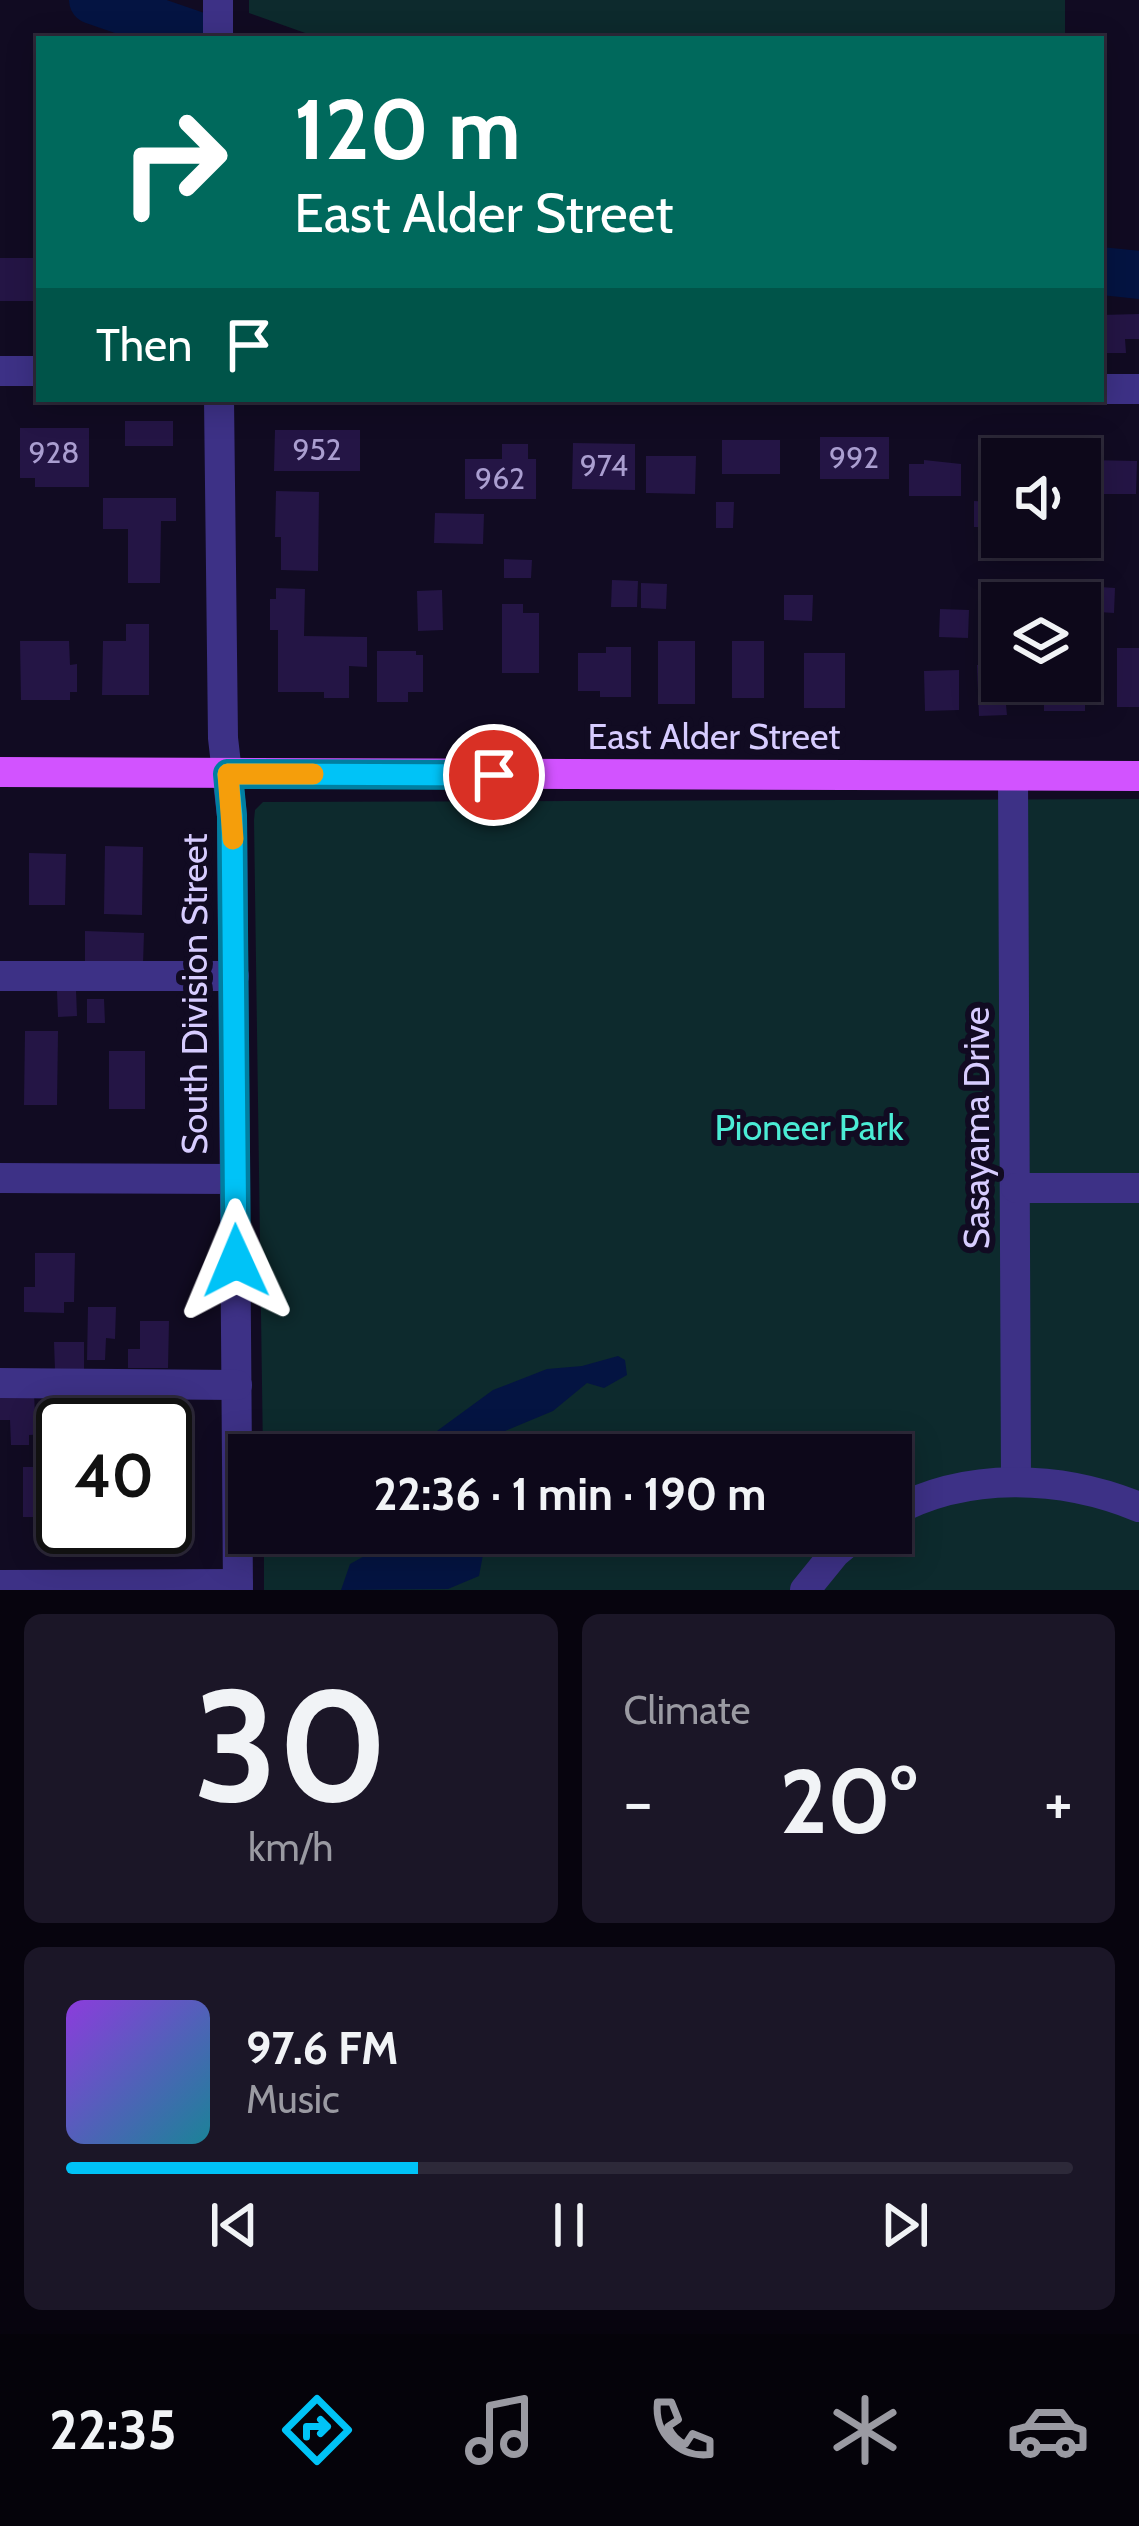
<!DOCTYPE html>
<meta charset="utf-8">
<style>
:root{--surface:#0d081a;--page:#1b1627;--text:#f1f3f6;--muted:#9a9aa2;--line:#2d2939;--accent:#00c3f7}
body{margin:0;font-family:Cabin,sans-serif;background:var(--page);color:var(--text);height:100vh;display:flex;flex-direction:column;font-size:45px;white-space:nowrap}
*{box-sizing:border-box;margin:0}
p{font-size:39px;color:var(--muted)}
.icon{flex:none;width:66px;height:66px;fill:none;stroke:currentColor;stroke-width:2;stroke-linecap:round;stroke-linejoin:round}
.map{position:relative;height:1590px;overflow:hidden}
.drawer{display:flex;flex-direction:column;gap:24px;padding:24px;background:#07040e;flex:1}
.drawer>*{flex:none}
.banner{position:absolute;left:36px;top:36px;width:1068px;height:366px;border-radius:0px;box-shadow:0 6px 30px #0003,0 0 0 3px var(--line);background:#00695c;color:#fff;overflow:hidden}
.buttons{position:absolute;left:981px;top:438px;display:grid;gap:24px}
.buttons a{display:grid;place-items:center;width:120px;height:120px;border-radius:0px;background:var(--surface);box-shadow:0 6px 30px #0003,0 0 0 3px var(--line);font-size:60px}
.speed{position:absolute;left:36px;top:1398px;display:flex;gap:24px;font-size:60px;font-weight:700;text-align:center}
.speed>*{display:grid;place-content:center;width:156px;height:156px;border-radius:50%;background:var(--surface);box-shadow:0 6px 30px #0003,0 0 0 3px var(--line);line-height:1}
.speed .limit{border:6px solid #111;border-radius:18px;background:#fff;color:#111}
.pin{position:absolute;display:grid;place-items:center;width:102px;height:102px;color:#fff;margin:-51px;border:6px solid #fff;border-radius:50%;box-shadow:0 3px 12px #0007}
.me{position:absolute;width:132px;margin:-66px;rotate:359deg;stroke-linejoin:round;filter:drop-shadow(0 0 9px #0008)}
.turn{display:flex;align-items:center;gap:42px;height:252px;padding:0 60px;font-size:54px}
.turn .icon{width:156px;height:156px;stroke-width:2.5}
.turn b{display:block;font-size:84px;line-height:102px}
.then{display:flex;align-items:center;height:114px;padding:0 60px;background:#0003;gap:24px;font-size:45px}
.big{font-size:90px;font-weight:800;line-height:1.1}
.drawer .tile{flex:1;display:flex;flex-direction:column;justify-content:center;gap:18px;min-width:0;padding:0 42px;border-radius:18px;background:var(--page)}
.drawer .dial{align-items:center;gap:0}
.dial b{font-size:156px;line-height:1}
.song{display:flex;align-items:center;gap:36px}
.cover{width:144px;height:144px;border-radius:18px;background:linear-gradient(135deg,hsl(270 70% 55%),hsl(190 70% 35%))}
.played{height:12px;border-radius:6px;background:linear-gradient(90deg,var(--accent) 35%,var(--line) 35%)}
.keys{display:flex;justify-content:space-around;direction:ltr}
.heat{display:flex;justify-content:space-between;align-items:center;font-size:66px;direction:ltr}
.drawer .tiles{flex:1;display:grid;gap:24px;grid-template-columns:1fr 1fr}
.tile:last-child{grid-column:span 2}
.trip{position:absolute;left:228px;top:1434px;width:684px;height:120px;border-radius:0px;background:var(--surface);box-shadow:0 6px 30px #0003,0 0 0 3px var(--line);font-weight:800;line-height:120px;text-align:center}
.tabs{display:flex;height:192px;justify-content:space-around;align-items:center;background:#05030a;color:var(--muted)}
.tabs .icon{width:84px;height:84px}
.tabs .selected{color:var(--accent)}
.tabs b{font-size:54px;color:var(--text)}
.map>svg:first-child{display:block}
.green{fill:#0d2a2d}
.water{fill:#041442}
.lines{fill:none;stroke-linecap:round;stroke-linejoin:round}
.river{stroke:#041442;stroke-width:48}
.building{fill:#241545}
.minor{stroke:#3d3186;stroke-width:30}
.major{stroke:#d253ff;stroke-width:30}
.route-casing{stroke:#007fa1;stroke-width:30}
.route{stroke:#00c3f7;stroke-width:21}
.slow{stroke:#f59e0b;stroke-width:21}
.labels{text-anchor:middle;stroke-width:12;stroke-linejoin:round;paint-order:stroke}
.number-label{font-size:30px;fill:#aa9ed0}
.street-label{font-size:36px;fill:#d7ccff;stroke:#110b22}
.park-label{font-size:36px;fill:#4becd5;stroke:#110b22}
</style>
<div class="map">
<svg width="1139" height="1590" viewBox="0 0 1139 1590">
<rect width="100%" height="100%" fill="#110b22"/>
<!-- green -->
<g class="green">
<polygon points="249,0 1065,0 1065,39 322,39 249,13"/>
<polygon points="1139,799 1139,1590 264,1590 264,1533 891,1533 891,1455 263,1455 254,820 255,810 263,802"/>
</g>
<!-- water -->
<g class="water">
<polygon points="618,1356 625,1360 627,1375 604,1388 587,1383 553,1411 505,1431 482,1455 416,1455 426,1439 493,1390 547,1369 582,1366"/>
<polygon points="382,1533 481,1533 483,1555 479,1576 448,1589 341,1590 350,1564 368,1554"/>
</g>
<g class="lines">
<!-- river -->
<g class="river">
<polyline points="93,0 206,39"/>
<polyline points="1101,271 1139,275"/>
</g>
</g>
<!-- building -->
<g class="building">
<rect x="0" y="258" width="38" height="43"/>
<polygon points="1139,314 1139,339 1125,339 1126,353 1101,353 1101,315"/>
<rect x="125" y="421" width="48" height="25"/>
<polygon points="20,428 89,428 89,487 35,487 35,478 20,478"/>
<polygon points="275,430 360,430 360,471 274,471"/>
<rect x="820" y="437" width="69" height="42"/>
<rect x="722" y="440" width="58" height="34"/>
<polygon points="573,443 635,444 635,490 572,489"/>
<polygon points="502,444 528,444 528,459 536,459 536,499 465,499 465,459 502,459"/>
<polygon points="646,456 696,456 695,494 646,493"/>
<polygon points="924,460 961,464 961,496 909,496 909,464 924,464"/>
<polygon points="1088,460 1137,461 1136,494 1088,494"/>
<polygon points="276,491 319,492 318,571 281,570 281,537 275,537"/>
<polygon points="103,498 176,498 176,521 161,521 160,583 128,583 128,529 103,529"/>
<polygon points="974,501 996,502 995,527 974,527"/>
<polygon points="716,502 734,502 733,528 716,528"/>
<polygon points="435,513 484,514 483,544 434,543"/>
<polygon points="504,559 532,560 531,578 504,578"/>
<polygon points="612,580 638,581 637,607 611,607"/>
<polygon points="641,583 667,584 666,609 641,608"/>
<polygon points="1062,584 1062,603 1023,603 1022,585"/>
<polygon points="1100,587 1115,588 1114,613 1099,612"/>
<polygon points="276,588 305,589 304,636 367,637 367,667 349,666 349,698 324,698 324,692 278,692 278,630 270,630 270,599 276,599"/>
<polygon points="442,590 443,630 418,631 417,591"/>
<polygon points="784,595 813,595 812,621 784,620"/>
<polygon points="502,604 523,604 523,613 539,613 539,673 502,673"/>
<polygon points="940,609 969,610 968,638 939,637"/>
<polygon points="126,624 149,624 149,695 102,695 103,641 126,641"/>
<polygon points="20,641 69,641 70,665 77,664 77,692 70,692 70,700 21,700"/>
<rect x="658" y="641" width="37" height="63"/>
<rect x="732" y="641" width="32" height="57"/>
<polygon points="606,647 631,647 631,697 600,697 600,691 578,691 578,653 606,653"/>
<rect x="1117" y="648" width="22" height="59"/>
<polygon points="377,651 416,651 416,655 423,655 423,692 408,692 408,702 377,702"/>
<rect x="804" y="653" width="41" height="55"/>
<polygon points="1080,653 1085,653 1085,711 1044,711 1044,681 1080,681"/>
<polygon points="1002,664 1007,715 979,716 977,665"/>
<polygon points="959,670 959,710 925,711 924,671"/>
<polygon points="105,846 143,847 142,915 104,914"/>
<polygon points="29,853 66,854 65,905 29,905"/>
<polygon points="85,931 144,933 143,964 85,963"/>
<polygon points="76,990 77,1016 58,1017 57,991"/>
<polygon points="87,999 104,999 105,1023 87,1023"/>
<polygon points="25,1031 58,1031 57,1105 24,1105"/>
<rect x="109" y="1051" width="36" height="58"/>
<polygon points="35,1253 75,1253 74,1302 64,1302 64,1313 24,1312 24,1287 35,1287"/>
<polygon points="88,1307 116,1307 115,1339 106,1338 105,1360 87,1360"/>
<polygon points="140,1321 169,1321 168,1368 128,1368 128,1349 140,1349"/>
<polygon points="54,1342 84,1342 84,1370 55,1370"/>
<polygon points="34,1392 35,1417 49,1416 49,1434 29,1435 29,1445 11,1445 10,1420 0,1420 0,1393"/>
<polygon points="165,1431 182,1431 181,1525 165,1525"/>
<rect x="23" y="1467" width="38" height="50"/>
</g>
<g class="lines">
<!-- minor -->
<g class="minor">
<polyline points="218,0 218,39"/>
<polyline points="0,371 39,371"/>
<polyline points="1101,389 1139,389"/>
<polyline points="219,399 223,738 232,816 238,1590"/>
<polyline points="1013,776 1016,1481"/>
<polyline points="0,976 234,976"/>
<polyline points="0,1178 234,1179"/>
<polyline points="1016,1188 1139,1188"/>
<polyline points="0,1383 237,1385"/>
<path d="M891,1513C966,1471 1061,1475 1139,1507"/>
<polyline points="0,1585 238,1584"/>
<polyline points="805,1590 835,1553 859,1533"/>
</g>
<!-- major -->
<polyline class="major" points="0,772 1139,776"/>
</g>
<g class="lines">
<defs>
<polyline id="route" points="236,1261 232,816 228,774 494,775"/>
</defs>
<!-- route casing -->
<use href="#route" class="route-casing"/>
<!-- route -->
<use href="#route" class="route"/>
<!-- slow -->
<polyline class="slow" points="233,839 228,774 313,774"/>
</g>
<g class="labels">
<!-- number labels -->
<g class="number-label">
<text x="317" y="460">952</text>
<text x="54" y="463">928</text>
<text x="854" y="468">992</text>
<text x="604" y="476">974</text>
<text x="500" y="489">962</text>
</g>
<!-- street labels -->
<g class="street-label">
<text x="714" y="749">East Alder Street</text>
<text transform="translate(194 994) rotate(-90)" y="13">South Division Street</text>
<text transform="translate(976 1128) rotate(-90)" y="13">Sasayama Drive</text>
</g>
<!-- park labels -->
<g class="park-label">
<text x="809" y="1140">Pioneer Park</text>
</g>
</g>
</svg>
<div class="buttons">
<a><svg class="icon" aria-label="sound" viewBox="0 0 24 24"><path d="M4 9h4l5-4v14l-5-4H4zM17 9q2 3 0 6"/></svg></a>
<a><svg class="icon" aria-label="layers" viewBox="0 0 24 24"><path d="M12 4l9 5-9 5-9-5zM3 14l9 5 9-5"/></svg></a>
</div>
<div class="speed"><div class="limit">40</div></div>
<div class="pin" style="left:494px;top:775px;background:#d93025"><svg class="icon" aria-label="arrive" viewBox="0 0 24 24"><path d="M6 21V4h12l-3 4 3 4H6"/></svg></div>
<svg class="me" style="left:236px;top:1261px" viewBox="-20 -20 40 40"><path d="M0-17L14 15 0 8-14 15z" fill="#00c3f7" stroke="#fff" stroke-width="4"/></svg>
<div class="trip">22:36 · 1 min · 190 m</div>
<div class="banner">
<div class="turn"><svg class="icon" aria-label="right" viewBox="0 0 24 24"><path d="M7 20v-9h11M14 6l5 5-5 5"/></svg><div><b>120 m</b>East Alder Street</div></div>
<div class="then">Then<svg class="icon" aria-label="arrive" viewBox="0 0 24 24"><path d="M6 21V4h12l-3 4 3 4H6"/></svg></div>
</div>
</div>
<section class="drawer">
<div class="tiles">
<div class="tile dial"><b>30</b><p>km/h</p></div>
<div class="tile"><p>Climate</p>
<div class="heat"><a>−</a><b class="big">20°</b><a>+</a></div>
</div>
<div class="tile">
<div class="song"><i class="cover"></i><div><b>97.6 FM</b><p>Music</p></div></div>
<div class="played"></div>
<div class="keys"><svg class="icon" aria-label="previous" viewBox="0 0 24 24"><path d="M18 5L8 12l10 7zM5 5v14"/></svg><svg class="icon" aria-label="pause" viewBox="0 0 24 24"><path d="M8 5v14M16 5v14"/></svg><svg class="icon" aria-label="next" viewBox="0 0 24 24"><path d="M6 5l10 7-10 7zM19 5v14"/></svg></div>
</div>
</div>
</section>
<nav class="tabs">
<b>22:35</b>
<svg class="icon selected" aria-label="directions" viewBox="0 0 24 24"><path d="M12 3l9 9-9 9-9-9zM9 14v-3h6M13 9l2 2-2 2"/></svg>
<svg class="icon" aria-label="music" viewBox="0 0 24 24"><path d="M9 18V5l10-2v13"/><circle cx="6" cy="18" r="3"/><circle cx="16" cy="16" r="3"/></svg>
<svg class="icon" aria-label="phone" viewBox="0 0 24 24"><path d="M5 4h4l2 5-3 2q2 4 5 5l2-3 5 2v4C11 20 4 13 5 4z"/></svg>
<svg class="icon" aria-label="climate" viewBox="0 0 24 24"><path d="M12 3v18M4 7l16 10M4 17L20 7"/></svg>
<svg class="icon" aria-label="car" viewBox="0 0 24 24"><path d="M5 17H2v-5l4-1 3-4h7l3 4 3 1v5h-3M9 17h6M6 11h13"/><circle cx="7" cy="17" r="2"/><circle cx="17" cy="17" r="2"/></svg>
</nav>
